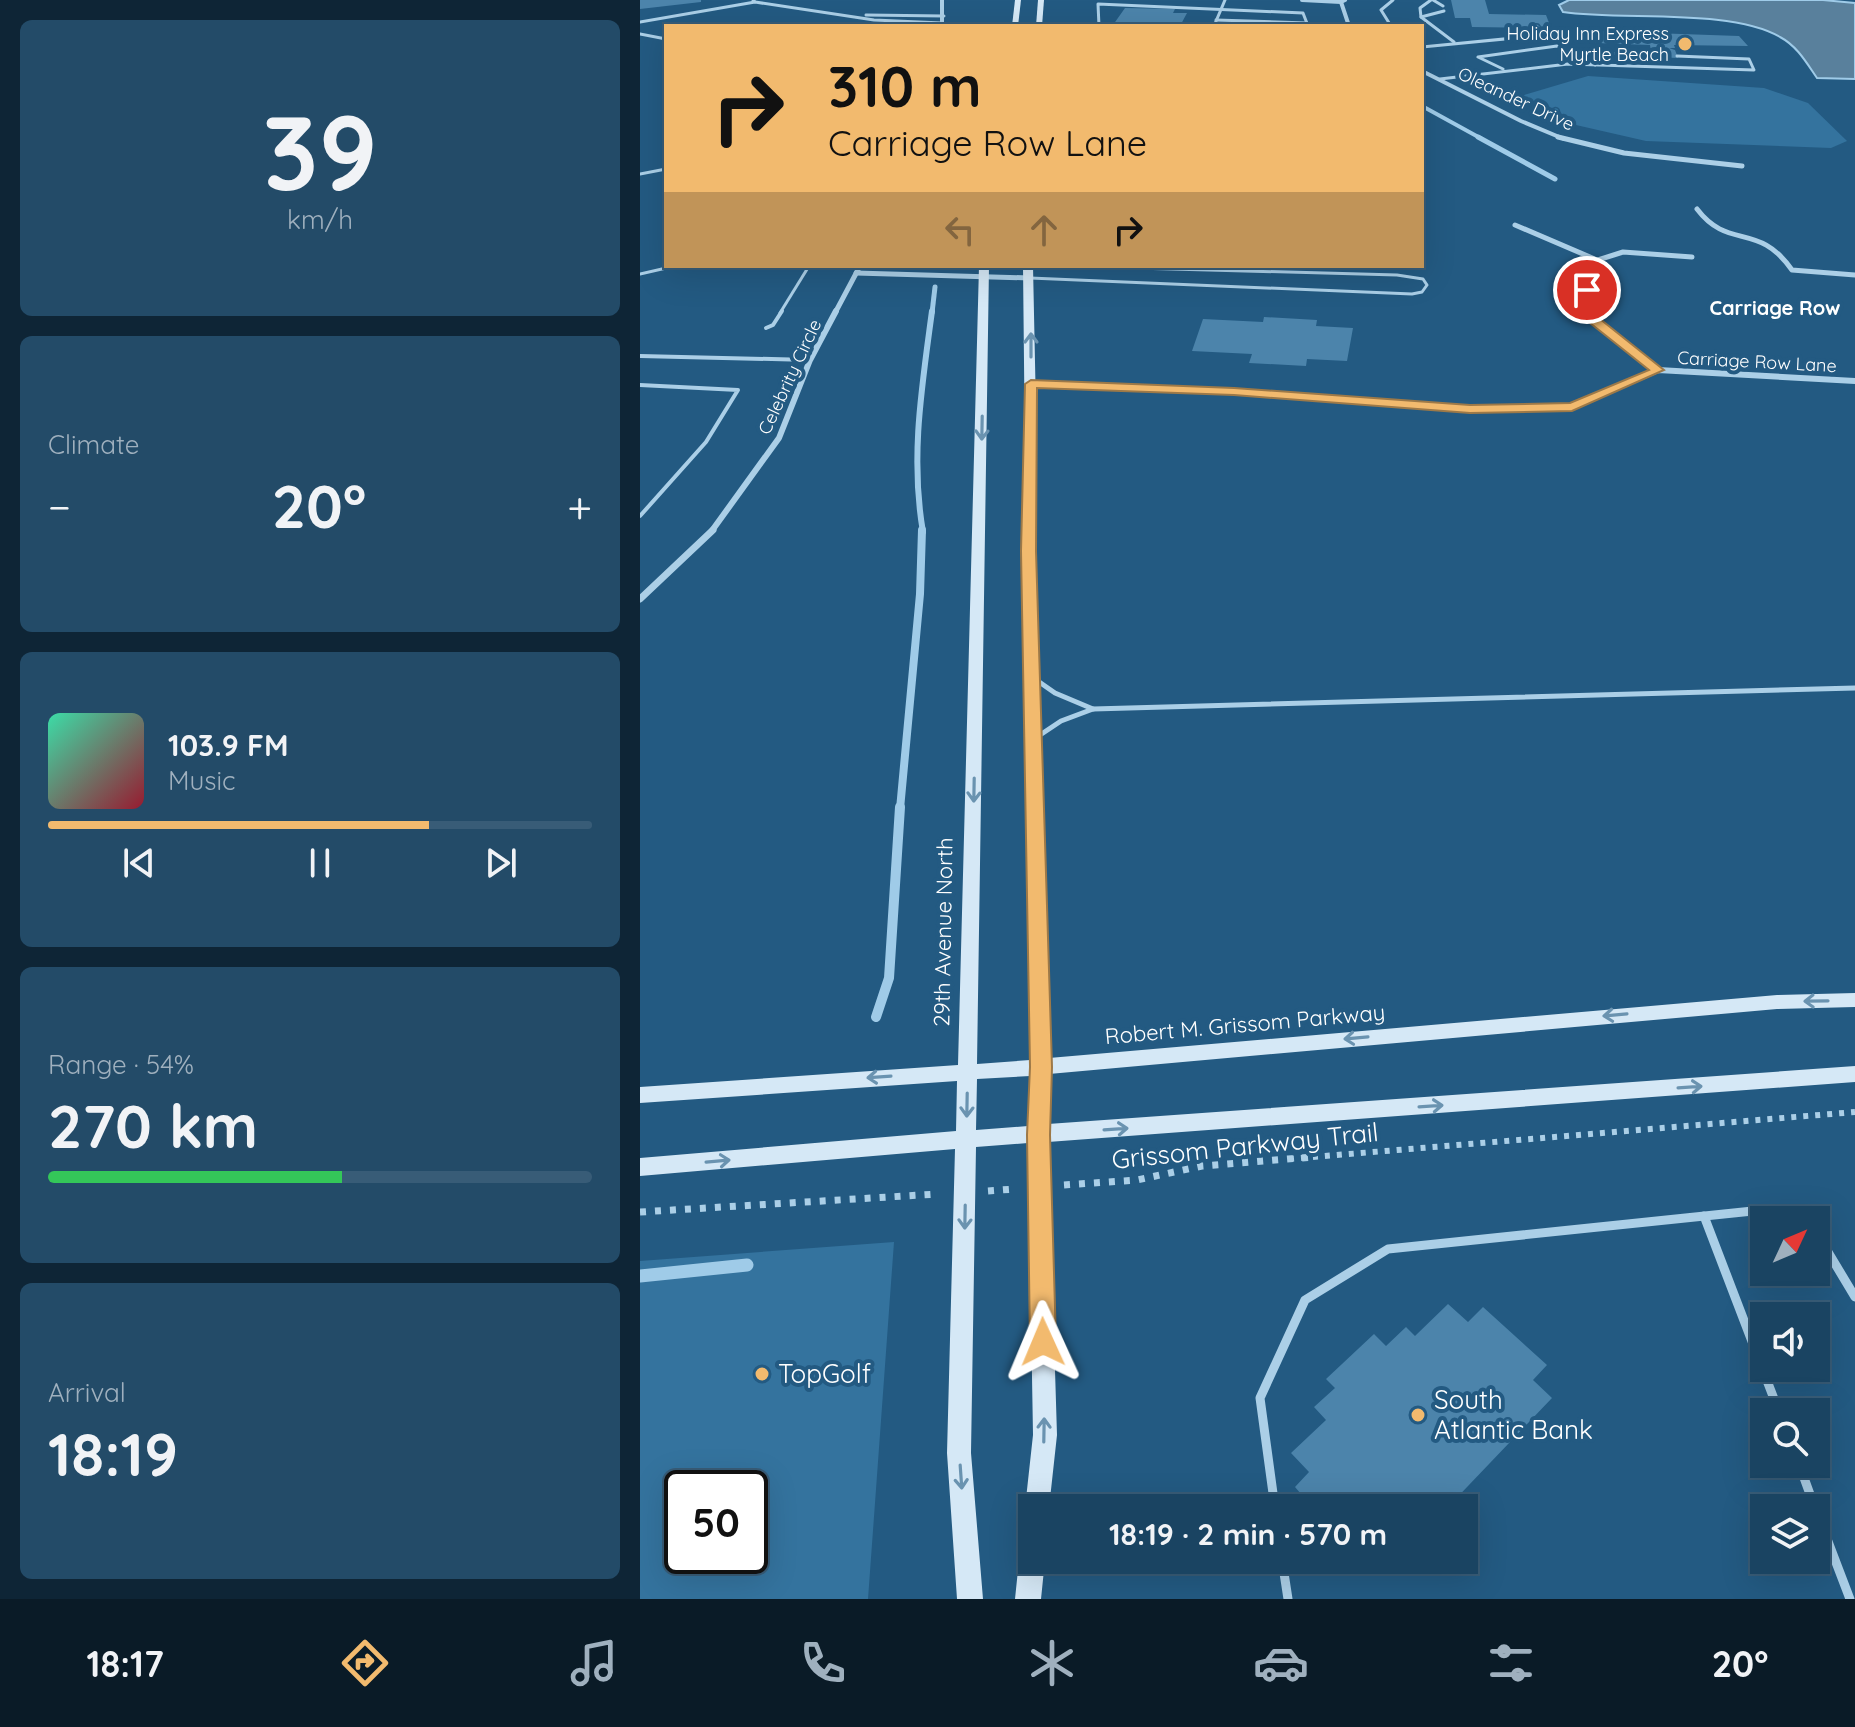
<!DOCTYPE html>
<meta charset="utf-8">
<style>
:root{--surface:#1a4462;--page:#234b68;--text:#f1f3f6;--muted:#9fb0be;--line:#385c77;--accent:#f2ba6e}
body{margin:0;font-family:Quicksand,sans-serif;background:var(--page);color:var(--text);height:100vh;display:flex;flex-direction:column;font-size:30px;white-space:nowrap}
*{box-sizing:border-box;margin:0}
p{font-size:26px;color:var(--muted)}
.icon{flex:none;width:44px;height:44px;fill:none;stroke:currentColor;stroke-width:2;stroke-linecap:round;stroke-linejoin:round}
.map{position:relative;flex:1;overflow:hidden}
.details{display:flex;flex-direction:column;gap:20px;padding:20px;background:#0e2536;width:640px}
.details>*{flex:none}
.top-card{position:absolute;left:24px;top:24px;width:760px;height:244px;border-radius:0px;box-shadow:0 8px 32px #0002,0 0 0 2px var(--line);background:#f2ba6e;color:#111;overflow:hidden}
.needle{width:52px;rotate:46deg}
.tools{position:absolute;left:1110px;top:1206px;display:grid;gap:16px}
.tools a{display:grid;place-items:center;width:80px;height:80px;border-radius:0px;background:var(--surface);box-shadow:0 8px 32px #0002,0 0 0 2px var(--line);font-size:40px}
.speed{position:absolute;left:24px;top:1470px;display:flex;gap:16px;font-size:40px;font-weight:700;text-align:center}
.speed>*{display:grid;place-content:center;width:104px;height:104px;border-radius:50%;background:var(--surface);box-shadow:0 8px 32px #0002,0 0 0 2px var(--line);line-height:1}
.speed .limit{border:4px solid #111;border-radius:12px;background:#fff;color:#111}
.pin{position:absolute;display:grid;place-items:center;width:68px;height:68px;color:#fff;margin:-34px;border:4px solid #fff;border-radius:50%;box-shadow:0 2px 8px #0007}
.me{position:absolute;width:88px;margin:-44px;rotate:359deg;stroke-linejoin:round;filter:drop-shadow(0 0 6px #0008)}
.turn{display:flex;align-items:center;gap:28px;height:168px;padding:0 32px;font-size:36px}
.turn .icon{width:104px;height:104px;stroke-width:2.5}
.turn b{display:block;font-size:56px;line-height:68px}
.lanes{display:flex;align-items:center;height:76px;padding:0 32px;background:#0003;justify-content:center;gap:40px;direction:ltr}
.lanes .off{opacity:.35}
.big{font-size:60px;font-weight:800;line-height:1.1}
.details .tile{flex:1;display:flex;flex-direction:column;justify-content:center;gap:12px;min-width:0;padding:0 28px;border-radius:12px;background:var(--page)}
.details .dial{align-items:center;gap:0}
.dial b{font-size:104px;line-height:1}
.song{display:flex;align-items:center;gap:24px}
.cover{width:96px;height:96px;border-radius:12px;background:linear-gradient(135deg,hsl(160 70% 55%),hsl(350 70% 35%))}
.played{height:8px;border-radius:4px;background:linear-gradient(90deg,var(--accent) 70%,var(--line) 70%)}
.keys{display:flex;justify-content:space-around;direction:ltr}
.heat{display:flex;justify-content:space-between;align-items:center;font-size:44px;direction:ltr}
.charge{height:12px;border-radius:6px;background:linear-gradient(90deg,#34c759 54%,var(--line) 0)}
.trip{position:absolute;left:378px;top:1494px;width:460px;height:80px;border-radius:0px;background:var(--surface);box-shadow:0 8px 32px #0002,0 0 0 2px var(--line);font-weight:800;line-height:80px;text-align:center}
.tabs{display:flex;height:128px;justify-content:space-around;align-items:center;background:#0a1b27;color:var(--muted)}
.tabs .icon{width:56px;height:56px}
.tabs .active{color:var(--accent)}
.tabs b{font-size:36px;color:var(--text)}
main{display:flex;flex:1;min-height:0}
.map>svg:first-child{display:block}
.green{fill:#34739e;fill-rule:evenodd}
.water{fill:#59809c;stroke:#9fcbe8;stroke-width:2}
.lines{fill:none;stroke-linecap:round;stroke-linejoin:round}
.stream-far5{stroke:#9fcbe8;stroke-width:4}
.stream-far4{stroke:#9fcbe8;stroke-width:5}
.stream-far3{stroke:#9fcbe8;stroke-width:6}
.stream-far2{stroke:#9fcbe8;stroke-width:8}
.stream-far1{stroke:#9fcbe8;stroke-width:10}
.stream{stroke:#9fcbe8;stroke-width:13}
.building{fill:#4c84ab}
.path-far1{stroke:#abcfe7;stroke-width:6;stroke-dasharray:5 7;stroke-linecap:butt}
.path{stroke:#abcfe7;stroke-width:7;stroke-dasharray:6 9;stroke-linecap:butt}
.lane-far3{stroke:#abcfe7;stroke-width:3}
.lane-far2{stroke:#abcfe7;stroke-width:4}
.lane-far1{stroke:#abcfe7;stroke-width:5}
.lane{stroke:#abcfe7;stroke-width:9}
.street-far3{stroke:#abcfe7;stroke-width:4}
.street-far2{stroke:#abcfe7;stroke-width:5}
.street-far1{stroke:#abcfe7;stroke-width:6}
.street{stroke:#abcfe7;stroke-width:7}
.secondary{fill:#d5e8f6;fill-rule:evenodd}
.oneway{stroke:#6a93b0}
.route{fill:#f2ba6e;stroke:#9d7948;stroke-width:2}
.poi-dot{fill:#f2ba6e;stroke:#235a82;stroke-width:3}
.labels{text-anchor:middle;stroke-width:8;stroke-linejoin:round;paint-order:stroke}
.far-poi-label{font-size:18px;fill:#fff;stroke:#235a82;text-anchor:end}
.far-street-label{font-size:18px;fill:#fff;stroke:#235a82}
.far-neighbourhood-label{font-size:20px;font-weight:bold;fill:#fff;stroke:#235a82}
.street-label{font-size:22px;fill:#fff;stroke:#235a82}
.near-street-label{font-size:26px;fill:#fff;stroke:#235a82}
.near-poi-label{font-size:26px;fill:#fff;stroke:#235a82;text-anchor:start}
</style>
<main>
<section class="details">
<div class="tile dial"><b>39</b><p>km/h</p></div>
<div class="tile"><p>Climate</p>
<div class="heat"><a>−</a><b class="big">20°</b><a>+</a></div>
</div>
<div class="tile">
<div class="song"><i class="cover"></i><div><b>103.9 FM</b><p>Music</p></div></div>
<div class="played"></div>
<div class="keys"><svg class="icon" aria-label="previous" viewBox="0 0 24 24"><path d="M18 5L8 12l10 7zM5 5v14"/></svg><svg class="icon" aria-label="pause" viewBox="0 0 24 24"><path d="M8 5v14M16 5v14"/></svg><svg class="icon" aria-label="next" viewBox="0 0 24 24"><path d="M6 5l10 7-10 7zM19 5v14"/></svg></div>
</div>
<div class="tile"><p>Range · 54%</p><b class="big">270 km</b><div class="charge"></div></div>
<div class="tile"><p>Arrival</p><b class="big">18:19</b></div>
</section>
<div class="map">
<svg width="1215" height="1599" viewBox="0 0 1215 1599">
<rect width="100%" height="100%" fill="#235a82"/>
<!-- green -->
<g class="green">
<polygon points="948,76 1124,88 1168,103 1207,141 1191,148 1006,141 936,125 874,98"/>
<path d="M254,1242L228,1599H0V1261ZM42,1488H110V1556H42Z"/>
</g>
<!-- water -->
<path class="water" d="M929,0H1183L1215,3V79L1177,78C1166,62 1157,46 1140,37C1090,8 983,21 923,12L919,5Z"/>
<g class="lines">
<!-- stream-far5 -->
<polyline class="stream-far5" points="782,106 842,139"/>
<!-- stream-far4 -->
<g class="stream-far4">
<polyline points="838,137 915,179"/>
<polyline points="292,313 295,287"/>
</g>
<!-- stream-far3 -->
<path class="stream-far3" d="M283,532C270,457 282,386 292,311"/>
<!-- stream-far2 -->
<polyline class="stream-far2" points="260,809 280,594 282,530"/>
<!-- stream-far1 -->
<polyline class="stream-far1" points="236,1017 249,978 260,807"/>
<!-- stream -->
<polyline class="stream" points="0,1276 107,1265"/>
</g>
<!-- building -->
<g class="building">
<polygon points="0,0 61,0 61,2 0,9"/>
<polygon points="811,0 845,0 849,14 906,15 911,28 832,27 830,18 815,18"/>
<polygon points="485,8 535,9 533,13 547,13 540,26 473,25"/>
<polygon points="955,31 1099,36 1108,46 1034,45 1035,48 1029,48 1035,50 1038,58 1012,57 1010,45 956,43 951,33"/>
<polygon points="624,317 677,320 676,326 713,328 707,361 667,359 666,366 609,363 612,354 552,351 563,319 623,322"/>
<polygon points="808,1304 828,1322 843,1307 907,1365 893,1380 912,1398 807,1508 673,1508 655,1487 669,1472 651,1453 686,1420 674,1407 695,1388 686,1379 734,1334 746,1346 766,1327 775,1336"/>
</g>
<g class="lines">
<!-- path-far1 -->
<polyline class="path-far1" points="649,1159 1215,1112"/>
<!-- path -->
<g class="path">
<polyline points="424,1185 497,1180 562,1166 673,1157"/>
<polyline points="348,1191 374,1189"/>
<polyline points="0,1212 298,1194"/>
</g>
<!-- lane-far3 -->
<g class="lane-far3">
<polyline points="791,0 780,8 781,17 814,42"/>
<polyline points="793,0 803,6"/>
<polyline points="115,2 234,20 302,23"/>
<polyline points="226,15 304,16"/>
<polyline points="781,17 804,11"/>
<polyline points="576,20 667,23"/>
<polyline points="0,22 115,2 113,0"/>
<polyline points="459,26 458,4 663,13 668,26"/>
<polyline points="574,26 585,0"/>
<polyline points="751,26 741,10 753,0"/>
<polyline points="0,34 26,39"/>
<polyline points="782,47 895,36"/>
<polyline points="863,69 838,57 917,46 955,65 960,53 1011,55"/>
<polyline points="800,79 928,64 1114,70 1109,59 1037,56"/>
<polyline points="0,174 26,169"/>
<polyline points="0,274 35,266"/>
<polyline points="390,278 772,294 782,292 787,285 783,279 757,275 421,266"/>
<polyline points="140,313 169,266"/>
</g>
<!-- lane-far2 -->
<g class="lane-far2">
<polyline points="126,328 133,325 142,311"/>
<polyline points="0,356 170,360"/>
<polyline points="0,385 98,390 66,442 0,516"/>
</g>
<!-- lane-far1 -->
<g class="lane-far1">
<polyline points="392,677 415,693 453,709"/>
<polyline points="394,739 421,721 453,709 1215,688"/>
</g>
<!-- lane -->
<g class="lane">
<polyline points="1064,1216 1139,1412"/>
<polyline points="1176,1232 1215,1297"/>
<polyline points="1159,1464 1175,1508"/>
<polyline points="635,1508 620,1398 665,1300 748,1249 1132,1209 1156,1220"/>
<polyline points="1176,1510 1210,1599"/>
<polyline points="642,1560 648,1599"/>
</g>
<!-- street-far3 -->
<g class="street-far3">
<polyline points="302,0 302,26"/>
<polyline points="662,0 701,2"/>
<polyline points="705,0 701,2 709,26"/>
<polyline points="782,71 881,121 924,139"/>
</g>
<!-- street-far2 -->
<g class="street-far2">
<polyline points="918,137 984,153 1102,166"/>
<path d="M1057,209C1089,251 1118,221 1152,270L1215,275"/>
<polyline points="875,225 957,260"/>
<polyline points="216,273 390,278"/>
<polyline points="195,313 220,266"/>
<polyline points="949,313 945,264 983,252 1052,257"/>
</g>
<!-- street-far1 -->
<g class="street-far1">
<polyline points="949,311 949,316 1018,370"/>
<polyline points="391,384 594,391 830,409 932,407 1018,370 1215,381"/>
<polyline points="71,532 139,438 170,360 196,311"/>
</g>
<!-- street -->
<polyline class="street" points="0,599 73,530"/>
<!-- secondary -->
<g class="secondary">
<polygon points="375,0 381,0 378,26 372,26"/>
<polygon points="398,0 404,0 402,26 396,26"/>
<path d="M339,266H349L337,1064L390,1060L381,551L385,458L383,266H393L397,458L395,551L409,1058L1137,995L1215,993V1007L1137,1009L409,1074L408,1124L1215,1066V1082L408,1142L417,1435L409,1508H392V1518L388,1517L385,1508L393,1435L388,1143L336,1147L331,1453L343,1599H317L307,1453L315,1149L0,1176V1158L316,1131L317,1081L0,1103V1087L318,1065ZM390,1076L388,1126L336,1130L337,1079Z"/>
<polygon points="392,1547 392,1560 405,1560 401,1599 375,1599 379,1560 383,1551"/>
</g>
</g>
<!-- one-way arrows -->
<defs><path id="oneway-shaft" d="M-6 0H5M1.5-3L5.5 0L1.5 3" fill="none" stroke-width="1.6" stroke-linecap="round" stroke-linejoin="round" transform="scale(2)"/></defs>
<g class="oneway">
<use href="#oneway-shaft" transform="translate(391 345) rotate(-90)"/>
<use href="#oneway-shaft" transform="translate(342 428) rotate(91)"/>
<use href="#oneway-shaft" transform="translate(334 790) rotate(91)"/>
<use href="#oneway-shaft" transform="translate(1176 1001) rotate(179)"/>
<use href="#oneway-shaft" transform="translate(975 1015) rotate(175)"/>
<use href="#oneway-shaft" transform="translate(716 1038) rotate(175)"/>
<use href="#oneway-shaft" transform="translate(239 1077) rotate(176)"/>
<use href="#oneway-shaft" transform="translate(1050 1087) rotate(-4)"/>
<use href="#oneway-shaft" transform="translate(327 1105) rotate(91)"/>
<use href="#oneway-shaft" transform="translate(791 1106) rotate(-4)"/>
<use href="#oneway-shaft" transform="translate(476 1129) rotate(-4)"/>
<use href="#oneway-shaft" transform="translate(78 1161) rotate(-5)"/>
<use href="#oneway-shaft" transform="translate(325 1217) rotate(91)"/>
<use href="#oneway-shaft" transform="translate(404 1430) rotate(-89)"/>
<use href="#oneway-shaft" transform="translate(321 1477) rotate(86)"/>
</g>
<!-- route -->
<polygon class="route" points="947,287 953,290 955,315 1024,370 932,411 830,413 594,395 397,388 396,551 412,1067 410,1135 416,1342 412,1351 403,1355 394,1351 390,1342 387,1135 390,1067 381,551 385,384 391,380 594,388 830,405 930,403 1009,370 945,319 941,290"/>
<!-- markers -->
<g class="poi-dot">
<circle cx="1045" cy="44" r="8"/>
<circle cx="122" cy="1374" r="8"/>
<circle cx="778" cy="1415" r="8"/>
</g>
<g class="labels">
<!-- far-poi labels -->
<g class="far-poi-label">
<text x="1029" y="40">Holiday Inn Express<tspan x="1029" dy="21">Myrtle Beach</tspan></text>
</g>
<!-- far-street labels -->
<g class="far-street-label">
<text transform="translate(876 99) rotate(25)" y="6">Oleander Drive</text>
<text transform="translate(1117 362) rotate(3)" y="6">Carriage Row Lane</text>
<text transform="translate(150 377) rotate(-65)" y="6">Celebrity Circle</text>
</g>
<!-- far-neighbourhood labels -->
<g class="far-neighbourhood-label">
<text x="1135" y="315">Carriage Row</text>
</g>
<!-- street labels -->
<g class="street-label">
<text transform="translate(303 932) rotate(-89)" y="8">29th Avenue North</text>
<text transform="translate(605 1024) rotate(-5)" y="8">Robert M. Grissom Parkway</text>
</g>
<!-- near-street labels -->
<g class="near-street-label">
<text transform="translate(605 1146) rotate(-6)" y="9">Grissom Parkway Trail</text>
</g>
<!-- near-poi labels -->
<g class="near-poi-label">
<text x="138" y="1383">TopGolf</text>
<text x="794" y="1409">South<tspan x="794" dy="30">Atlantic Bank</tspan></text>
</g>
</g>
</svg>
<div class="tools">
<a><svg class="needle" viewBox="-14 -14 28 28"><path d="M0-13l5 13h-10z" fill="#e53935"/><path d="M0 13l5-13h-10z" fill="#9fb0be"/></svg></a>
<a><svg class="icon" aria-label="sound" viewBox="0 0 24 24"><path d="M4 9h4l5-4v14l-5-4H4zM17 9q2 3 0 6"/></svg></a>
<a><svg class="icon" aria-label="search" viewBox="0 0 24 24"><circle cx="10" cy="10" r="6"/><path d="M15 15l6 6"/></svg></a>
<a><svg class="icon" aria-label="layers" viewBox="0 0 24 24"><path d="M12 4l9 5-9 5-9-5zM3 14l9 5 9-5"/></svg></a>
</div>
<div class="speed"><div class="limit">50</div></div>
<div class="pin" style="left:947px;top:290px;background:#d93025"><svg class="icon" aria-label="arrive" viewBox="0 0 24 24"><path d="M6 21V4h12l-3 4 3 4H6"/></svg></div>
<svg class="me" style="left:403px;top:1342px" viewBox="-20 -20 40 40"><path d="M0-17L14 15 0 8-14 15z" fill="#f2ba6e" stroke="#fff" stroke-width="4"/></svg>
<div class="trip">18:19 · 2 min · 570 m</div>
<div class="top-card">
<div class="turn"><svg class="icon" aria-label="right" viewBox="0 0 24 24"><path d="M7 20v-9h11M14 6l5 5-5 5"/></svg><div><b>310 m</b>Carriage Row Lane</div></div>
<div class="lanes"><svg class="icon off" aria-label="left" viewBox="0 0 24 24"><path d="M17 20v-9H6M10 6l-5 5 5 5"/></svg><svg class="icon off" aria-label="ahead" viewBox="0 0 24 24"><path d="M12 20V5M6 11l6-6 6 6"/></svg><svg class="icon" aria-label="right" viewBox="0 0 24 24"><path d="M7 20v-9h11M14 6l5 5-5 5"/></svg></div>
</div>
</div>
</main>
<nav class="tabs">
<b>18:17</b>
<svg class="icon active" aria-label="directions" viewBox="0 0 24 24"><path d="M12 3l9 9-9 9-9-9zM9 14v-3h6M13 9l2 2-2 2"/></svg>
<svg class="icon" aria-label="music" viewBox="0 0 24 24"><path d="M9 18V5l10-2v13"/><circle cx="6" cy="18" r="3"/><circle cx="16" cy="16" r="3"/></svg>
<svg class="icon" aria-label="phone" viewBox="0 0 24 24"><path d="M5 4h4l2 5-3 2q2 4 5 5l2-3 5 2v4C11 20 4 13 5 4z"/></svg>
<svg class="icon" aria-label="climate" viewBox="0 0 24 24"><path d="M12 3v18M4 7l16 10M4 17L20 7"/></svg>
<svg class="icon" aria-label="car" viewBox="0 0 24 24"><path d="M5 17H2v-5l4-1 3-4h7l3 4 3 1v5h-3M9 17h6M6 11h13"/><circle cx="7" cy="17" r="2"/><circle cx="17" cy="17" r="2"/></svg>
<svg class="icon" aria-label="filters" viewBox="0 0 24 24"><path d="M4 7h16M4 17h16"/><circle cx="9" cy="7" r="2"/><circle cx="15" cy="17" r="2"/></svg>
<b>20°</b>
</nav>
